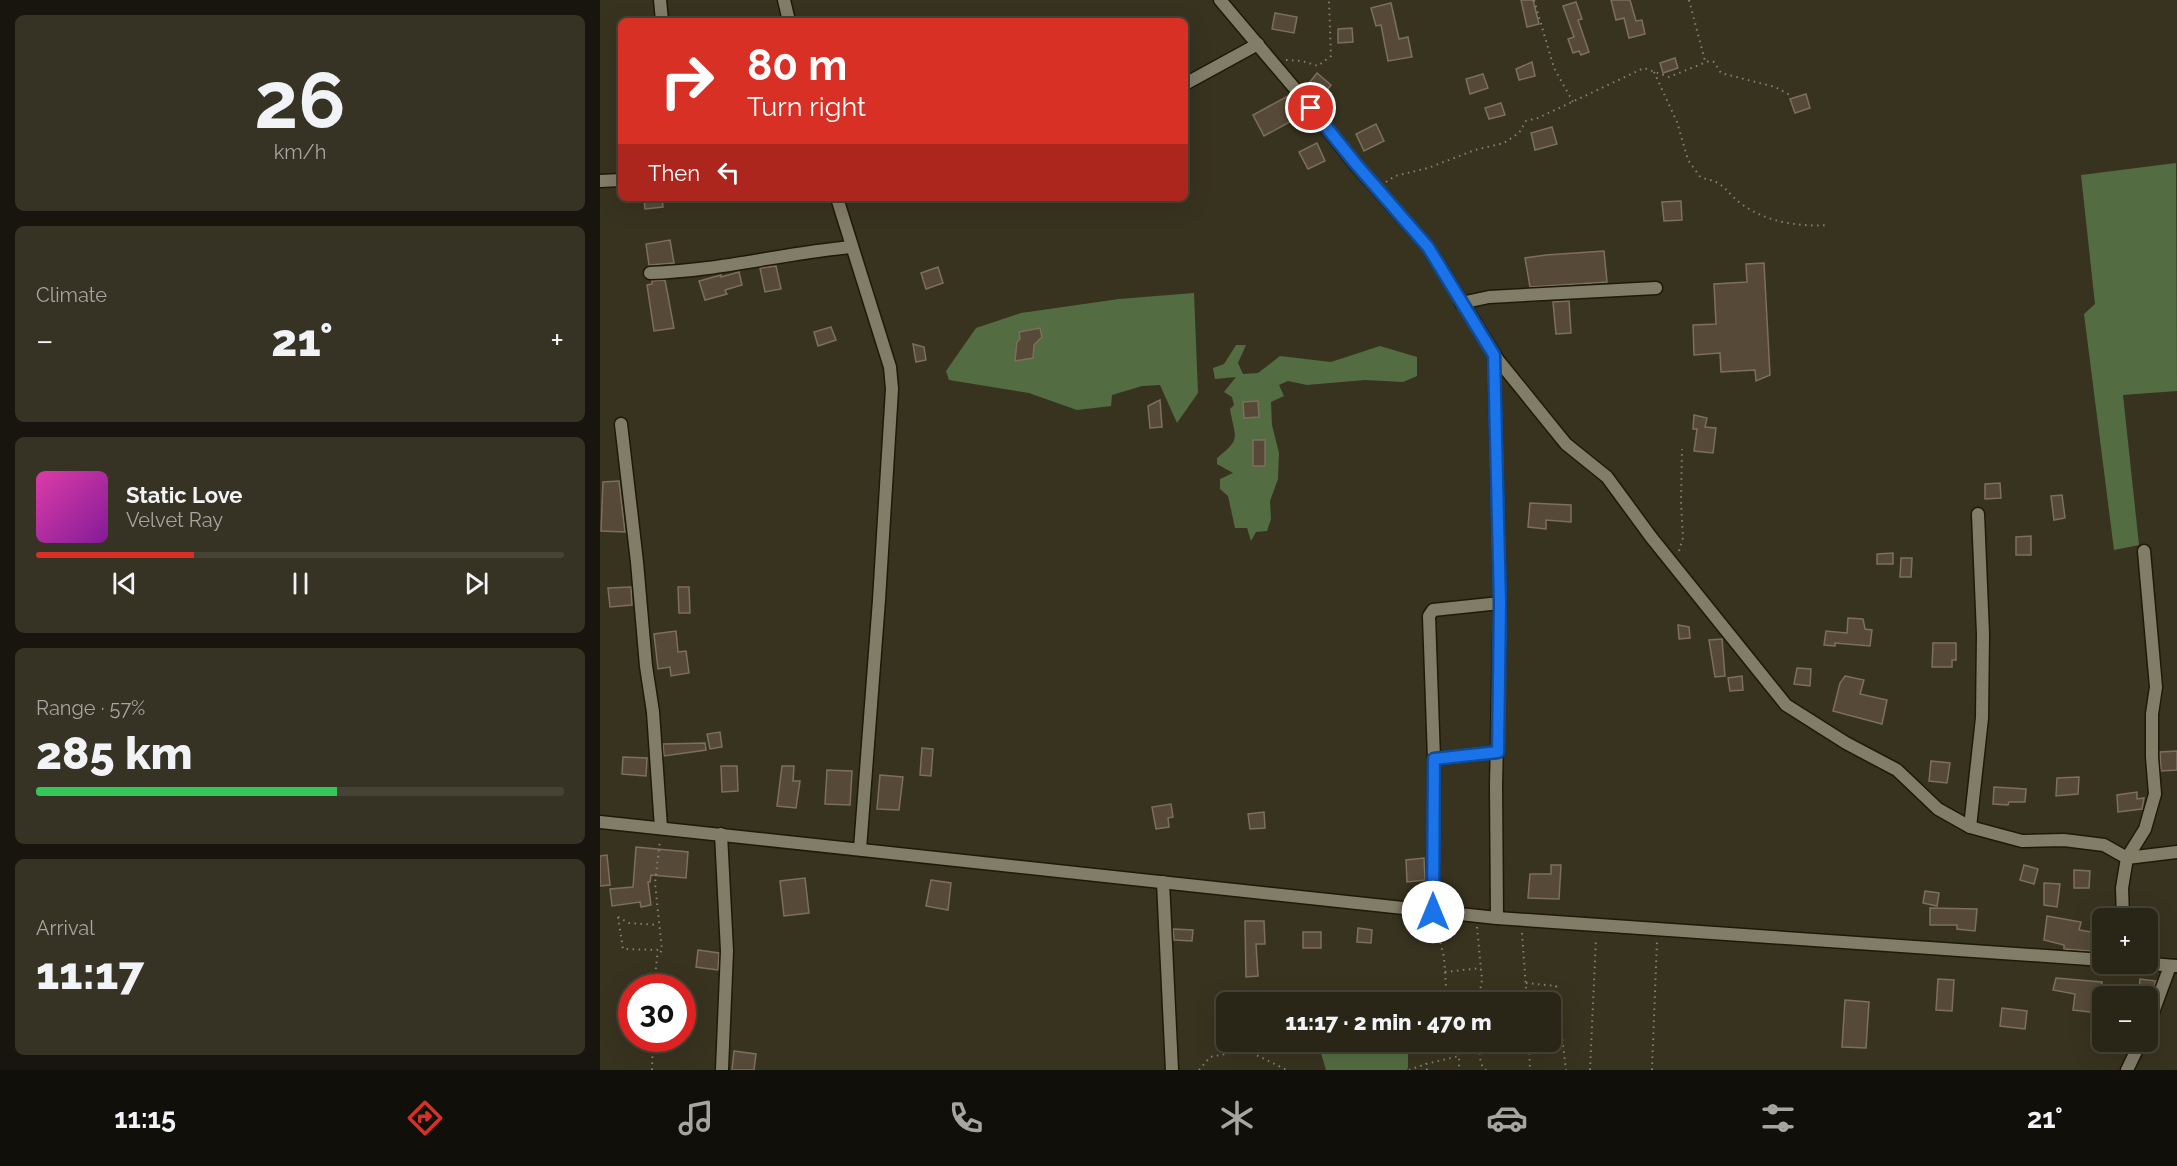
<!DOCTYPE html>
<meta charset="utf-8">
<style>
:root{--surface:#2a2617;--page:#363224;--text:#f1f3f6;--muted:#a5a5a1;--line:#464336;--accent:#d93025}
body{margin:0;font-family:Raleway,sans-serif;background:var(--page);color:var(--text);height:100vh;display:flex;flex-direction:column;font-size:22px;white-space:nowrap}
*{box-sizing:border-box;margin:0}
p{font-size:20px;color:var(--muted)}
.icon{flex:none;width:33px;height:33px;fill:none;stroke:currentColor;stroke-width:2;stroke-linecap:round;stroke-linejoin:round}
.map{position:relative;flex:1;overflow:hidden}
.panel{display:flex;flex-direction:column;gap:15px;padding:15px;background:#17150d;width:600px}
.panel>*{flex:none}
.banner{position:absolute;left:18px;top:18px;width:570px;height:183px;border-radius:9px;box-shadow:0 6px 24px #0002,0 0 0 2px var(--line);background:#d93025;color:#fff;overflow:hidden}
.controls{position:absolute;left:1492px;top:908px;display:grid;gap:12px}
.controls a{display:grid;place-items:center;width:66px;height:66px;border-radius:9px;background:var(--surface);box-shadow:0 6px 24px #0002,0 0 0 2px var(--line);font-size:30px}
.speed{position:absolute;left:18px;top:974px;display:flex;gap:12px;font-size:30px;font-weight:700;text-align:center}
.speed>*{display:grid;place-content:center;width:78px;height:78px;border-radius:50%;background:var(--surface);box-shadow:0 6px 24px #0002,0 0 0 2px var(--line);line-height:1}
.speed .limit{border:9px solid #d22;background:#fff;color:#111}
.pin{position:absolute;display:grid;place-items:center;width:51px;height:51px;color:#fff;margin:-26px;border:3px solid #fff;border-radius:50%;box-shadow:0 2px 6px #0007}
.me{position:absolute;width:66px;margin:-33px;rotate:0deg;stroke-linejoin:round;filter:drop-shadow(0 0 4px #0008)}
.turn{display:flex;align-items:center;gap:21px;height:126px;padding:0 30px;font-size:27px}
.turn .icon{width:78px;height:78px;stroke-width:2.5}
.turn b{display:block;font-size:42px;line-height:51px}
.then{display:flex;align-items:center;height:57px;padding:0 30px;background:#0003;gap:12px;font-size:22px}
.big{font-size:45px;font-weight:800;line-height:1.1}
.panel .widget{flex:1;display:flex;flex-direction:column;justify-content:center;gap:9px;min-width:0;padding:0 21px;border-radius:9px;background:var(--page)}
.panel .dial{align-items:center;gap:0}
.dial b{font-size:78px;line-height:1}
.song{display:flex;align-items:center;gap:18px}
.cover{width:72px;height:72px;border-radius:9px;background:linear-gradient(135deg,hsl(320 70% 55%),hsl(290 70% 35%))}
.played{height:6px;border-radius:3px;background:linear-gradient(90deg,var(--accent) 30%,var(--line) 30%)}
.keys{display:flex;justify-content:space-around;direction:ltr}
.heat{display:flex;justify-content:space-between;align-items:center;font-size:33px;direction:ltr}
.charge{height:9px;border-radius:4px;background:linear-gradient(90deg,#34c759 57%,var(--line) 0)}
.trip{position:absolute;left:616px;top:992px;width:345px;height:60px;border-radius:9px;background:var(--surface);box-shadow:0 6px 24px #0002,0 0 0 2px var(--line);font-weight:800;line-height:60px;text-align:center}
.menu{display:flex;height:96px;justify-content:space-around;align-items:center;background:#110f09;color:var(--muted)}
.menu .icon{width:42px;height:42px}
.menu .selected{color:var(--accent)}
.menu b{font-size:27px;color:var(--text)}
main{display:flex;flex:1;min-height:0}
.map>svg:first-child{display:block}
.forest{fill:#546c42}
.building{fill:#564938;stroke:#7d6f5d;stroke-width:1.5}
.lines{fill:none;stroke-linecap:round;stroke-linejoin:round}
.minor-casing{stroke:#1f1a08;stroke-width:15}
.path{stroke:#868272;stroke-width:2;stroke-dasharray:1.5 4.5;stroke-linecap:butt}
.minor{stroke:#827d67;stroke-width:12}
.route-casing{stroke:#114b97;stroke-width:15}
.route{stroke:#1a73e8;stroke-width:10}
</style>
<main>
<section class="panel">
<div class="widget dial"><b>26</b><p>km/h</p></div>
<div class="widget"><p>Climate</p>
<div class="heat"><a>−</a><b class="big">21°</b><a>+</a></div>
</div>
<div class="widget">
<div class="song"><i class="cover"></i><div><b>Static Love</b><p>Velvet Ray</p></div></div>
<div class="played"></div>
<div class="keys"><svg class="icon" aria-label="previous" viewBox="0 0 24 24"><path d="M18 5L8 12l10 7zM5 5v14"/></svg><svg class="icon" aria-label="pause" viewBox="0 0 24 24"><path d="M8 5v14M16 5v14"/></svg><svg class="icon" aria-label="next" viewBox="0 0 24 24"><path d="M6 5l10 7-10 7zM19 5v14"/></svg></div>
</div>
<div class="widget"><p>Range · 57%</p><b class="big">285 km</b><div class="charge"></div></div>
<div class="widget"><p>Arrival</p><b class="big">11:17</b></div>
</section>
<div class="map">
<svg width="1577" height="1070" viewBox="0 0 1577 1070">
<rect width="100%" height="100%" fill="#38331f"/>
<!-- forest -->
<g class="forest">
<polygon points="1576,163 1577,391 1523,395 1539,545 1514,550 1484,314 1495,304 1481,175"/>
<polygon points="594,293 598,393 577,423 560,385 542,386 512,395 511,406 477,410 429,393 349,380 346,371 376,328 421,313 519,299"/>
<path d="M636,345H646L638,363L643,374L658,373L680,356L731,362L780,346L817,357V376L803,382L765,380L707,385L688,381L679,385L684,396L671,402L672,425L679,453L678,479L670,501L671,519L667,531L656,532L651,541L647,528H635L628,496L620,489V479L633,473L617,464V458C642,438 635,439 630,409L634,405L632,397L624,392L636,377L615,379L613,368L624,364Z"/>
<polygon points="726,1041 808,1041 808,1067 807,1070 726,1070 721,1053"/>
</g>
<!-- building -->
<g class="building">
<polygon points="921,0 933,0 939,24 927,27"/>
<polygon points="1011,0 1030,0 1036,21 1042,20 1045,34 1029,38 1024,18 1016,20"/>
<polygon points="976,2 982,19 978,20 989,52 981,55 979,51 973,53 968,39 974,37 963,6"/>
<polygon points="791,3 799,39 808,37 812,57 788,61 781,25 776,26 771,8"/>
<polygon points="675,13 697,17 694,33 672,29"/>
<polygon points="752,28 753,42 738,43 738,29"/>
<polygon points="1075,58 1078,68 1063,73 1060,63"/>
<polygon points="932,62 935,76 919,80 916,69"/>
<polygon points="717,73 731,85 717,103 705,88"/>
<polygon points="883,74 888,88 870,94 866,79"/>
<polygon points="1206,94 1210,108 1195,113 1190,99"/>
<polygon points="688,96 699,117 664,136 653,115"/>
<polygon points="901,103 905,115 889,119 885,108"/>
<polygon points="776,124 784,141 764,151 756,134"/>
<polygon points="952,127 957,144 935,150 931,133"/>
<polygon points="717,143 725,161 708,169 699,152"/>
<polygon points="44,198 62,198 63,207 45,209"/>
<polygon points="1081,201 1082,220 1064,221 1062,202"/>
<polygon points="70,240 74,263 49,265 46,244"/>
<polygon points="1004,251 1007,282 930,287 925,258 946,255"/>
<polygon points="1164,263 1170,375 1156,381 1155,370 1121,372 1120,353 1094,355 1093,325 1116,324 1114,284 1147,282 1146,264"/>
<polygon points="176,266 181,289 165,292 160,268"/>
<polygon points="338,267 343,283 326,289 321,273"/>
<polygon points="139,272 142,285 125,290 127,294 105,300 99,281 121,275 121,277"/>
<polygon points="65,280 74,328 54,331 47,285 52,284 52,281"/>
<polygon points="969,301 971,333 956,334 953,302"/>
<polygon points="231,327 236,340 218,346 214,332"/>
<polygon points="440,328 442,337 434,345 433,358 415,361 417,342 420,339 419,332"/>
<polygon points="313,344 324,347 326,360 316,362"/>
<polygon points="560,400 562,427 550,428 548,406"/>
<polygon points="658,401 659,417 644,418 643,402"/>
<polygon points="1094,415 1107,418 1105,427 1116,428 1113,453 1094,451 1097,429 1093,429"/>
<rect x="653" y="440" width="12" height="26"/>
<polygon points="19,481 25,532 1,531 3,482"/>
<polygon points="1400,483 1401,498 1385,499 1385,484"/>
<polygon points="1462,495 1465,518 1454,520 1451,496"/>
<polygon points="930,503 971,505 971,522 946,520 946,529 928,527"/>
<polygon points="1431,536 1431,555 1416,555 1416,537"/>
<polygon points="1293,553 1293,564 1277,564 1277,554"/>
<polygon points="1301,558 1312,558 1311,577 1300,577"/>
<polygon points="31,587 32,605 10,607 8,588"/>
<polygon points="78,587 89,587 90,613 79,613"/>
<polygon points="1248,618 1263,619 1265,629 1272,630 1270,646 1235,643 1235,646 1224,645 1226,631 1247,633"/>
<polygon points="1078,625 1089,627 1090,638 1079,639"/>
<polygon points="76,631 78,652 86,651 89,673 71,676 70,667 58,669 54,634"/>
<polygon points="1122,639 1125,676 1115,677 1109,640"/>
<polygon points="1333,643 1356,643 1356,660 1352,660 1352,667 1332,667"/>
<polygon points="1197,668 1211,669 1210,686 1194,684"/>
<polygon points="1142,676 1143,690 1130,691 1128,678"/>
<polygon points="1245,676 1264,680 1260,694 1287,700 1282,724 1233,711 1240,683"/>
<polygon points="120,732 122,747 110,749 107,734"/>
<polygon points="105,743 106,750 64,756 63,744"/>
<polygon points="322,748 333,749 331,776 320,775"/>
<polygon points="1577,751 1577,770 1561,771 1560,752"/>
<polygon points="23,757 47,758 46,776 22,774"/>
<polygon points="1331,761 1350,763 1347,783 1329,781"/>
<polygon points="121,766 137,766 138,791 122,792"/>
<polygon points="182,766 194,766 193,781 200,781 196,808 177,806"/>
<polygon points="227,770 252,771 250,805 225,804"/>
<polygon points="280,775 303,777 299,810 277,809"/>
<polygon points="1479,777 1478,794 1456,796 1457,778"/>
<polygon points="1394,787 1426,789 1425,802 1409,802 1408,805 1393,804"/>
<polygon points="1537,792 1537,799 1544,798 1542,809 1518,812 1517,795"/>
<polygon points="571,804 573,817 568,818 569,827 556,829 552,807"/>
<polygon points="664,812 665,828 650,829 648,814"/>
<polygon points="36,847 88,852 86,878 51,875 50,882 48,882 51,905 41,907 40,902 12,906 10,889 33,887"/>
<polygon points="7,855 10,885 0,886 0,856"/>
<polygon points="824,858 825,880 807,882 806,860"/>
<polygon points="951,865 961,865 959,899 928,898 930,874 951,874"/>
<polygon points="1424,865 1438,869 1434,884 1420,880"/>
<polygon points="1474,870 1490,871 1489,888 1474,888"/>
<polygon points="205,878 209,913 184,916 180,881"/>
<polygon points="331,880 351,883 348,910 326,906"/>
<polygon points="1444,883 1460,884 1457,907 1444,905"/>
<polygon points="1325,891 1339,893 1337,906 1323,903"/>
<polygon points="1330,908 1377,909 1375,931 1357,929 1357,925 1330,925"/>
<polygon points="1447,916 1481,922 1479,930 1503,934 1503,952 1464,949 1464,945 1444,940"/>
<polygon points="645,921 664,921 665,944 656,944 658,976 646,977"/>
<polygon points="758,928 772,930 771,943 757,942"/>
<polygon points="573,929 593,930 592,941 574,940"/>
<rect x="703" y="932" width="18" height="16"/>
<polygon points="98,950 119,953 118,970 96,967"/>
<polygon points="1456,978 1502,982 1499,1013 1473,1010 1475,994 1453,990"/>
<polygon points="1338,979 1354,980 1352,1011 1336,1010"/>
<polygon points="1540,979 1556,981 1554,986 1548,990 1539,990"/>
<polygon points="1245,1000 1269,1002 1266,1048 1242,1047"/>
<polygon points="1402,1008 1427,1011 1425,1029 1400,1026"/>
<polygon points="134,1051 156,1054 154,1070 132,1070"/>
</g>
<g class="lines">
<defs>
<g id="minor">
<polyline points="60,0 62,21"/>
<polyline points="184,0 189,21"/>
<polyline points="620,0 696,90 755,164 828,247 898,360 966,444 1007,477 1051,537 1186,705 1246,743 1297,770 1338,809 1370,827 1422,841 1464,840 1504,845 1527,858 1545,829 1555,794 1552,757 1552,714 1556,687 1544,551"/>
<polyline points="585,84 658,44"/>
<polyline points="0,181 21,180"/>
<polyline points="237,198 290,367 292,389 279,600 260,849"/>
<path d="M50,273C118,271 184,253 252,247"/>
<polyline points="861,303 889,297 1056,288"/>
<polyline points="894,356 900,603 896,785 897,918"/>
<polyline points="21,424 37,562 46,666 53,712 61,828"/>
<polyline points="834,759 898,752"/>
<polyline points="0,822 897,918 1503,960"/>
<polyline points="1370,827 1382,718 1383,634 1378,514"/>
<polyline points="121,834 127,951 122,1069"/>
<polyline points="563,882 572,1070"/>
<polyline points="833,912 834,759 829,616 833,610 900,603"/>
<polyline points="1523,918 1522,888 1527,858 1577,852"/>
<polyline points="1539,963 1576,966"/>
<polyline points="1548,1026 1570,966"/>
<polyline points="1527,1070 1541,1041"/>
</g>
</defs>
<!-- minor casing -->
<use href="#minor" class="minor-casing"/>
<!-- path -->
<g class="path">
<polyline points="934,0 954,68 973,102"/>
<polyline points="1089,0 1105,61"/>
<polyline points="686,60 702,61 718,66 731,56 729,0"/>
<path d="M1054,72L1077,122L1088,160L1101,178C1127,182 1124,192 1143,205C1167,222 1198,227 1228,225"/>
<polyline points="786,182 795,176 828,168 875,150 904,143 919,133 926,121 938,118 1044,68 1069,77 1109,61 1114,62 1121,73 1175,87 1192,96"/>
<polyline points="1079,551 1083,538 1081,502 1082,449"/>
<polyline points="18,917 23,949 62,950"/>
<polyline points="18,917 29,923 58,925"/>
<polyline points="836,925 844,957 847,1002"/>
<polyline points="877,927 882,980 878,1002"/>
<polyline points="922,933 927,1002"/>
<polyline points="845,972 881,968"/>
<polyline points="926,983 956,986 966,1070"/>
<polyline points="54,987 57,957 62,950 55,883 60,840"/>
<polyline points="856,1041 859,1056 859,1070"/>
<polyline points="878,1041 881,1064 886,1070"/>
<polyline points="929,1041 930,1070"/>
<polyline points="52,1070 53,1038"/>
<polyline points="599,1070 610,1057 646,1050 687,1070"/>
<polyline points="809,1070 826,1064"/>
<polyline points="827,1070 826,1064 859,1056"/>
<polyline points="990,1070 996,938"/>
<polyline points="1052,1070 1057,941"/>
</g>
<!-- minor -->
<use href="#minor" class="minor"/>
</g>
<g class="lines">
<defs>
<polyline id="route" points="711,108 756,164 828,247 894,355 900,603 898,752 834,759 833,912"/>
</defs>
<!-- route casing -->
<use href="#route" class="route-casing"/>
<!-- route -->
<use href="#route" class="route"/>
</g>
</svg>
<div class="controls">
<a>+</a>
<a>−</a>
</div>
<div class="speed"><div class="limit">30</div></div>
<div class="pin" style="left:711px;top:108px;background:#d93025"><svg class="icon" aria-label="arrive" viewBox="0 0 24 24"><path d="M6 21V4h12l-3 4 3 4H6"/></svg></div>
<svg class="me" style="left:833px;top:912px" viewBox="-20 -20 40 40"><circle r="19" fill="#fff"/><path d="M0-13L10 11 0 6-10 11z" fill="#1a73e8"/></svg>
<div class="trip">11:17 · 2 min · 470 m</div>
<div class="banner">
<div class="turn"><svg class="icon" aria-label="right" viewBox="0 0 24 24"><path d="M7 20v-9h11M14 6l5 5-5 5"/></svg><div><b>80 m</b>Turn right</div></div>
<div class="then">Then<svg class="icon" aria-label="left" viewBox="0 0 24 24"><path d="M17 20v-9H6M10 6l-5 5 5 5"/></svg></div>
</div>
</div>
</main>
<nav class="menu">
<b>11:15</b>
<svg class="icon selected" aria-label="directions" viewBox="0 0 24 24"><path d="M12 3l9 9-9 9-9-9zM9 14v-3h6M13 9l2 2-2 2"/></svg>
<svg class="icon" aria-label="music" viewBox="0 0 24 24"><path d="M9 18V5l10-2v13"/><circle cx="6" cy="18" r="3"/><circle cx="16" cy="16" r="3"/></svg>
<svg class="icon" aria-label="phone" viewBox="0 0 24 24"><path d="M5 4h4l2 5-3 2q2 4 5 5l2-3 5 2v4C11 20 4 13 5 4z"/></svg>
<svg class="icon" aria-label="climate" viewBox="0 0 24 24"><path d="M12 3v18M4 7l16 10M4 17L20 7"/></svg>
<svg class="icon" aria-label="car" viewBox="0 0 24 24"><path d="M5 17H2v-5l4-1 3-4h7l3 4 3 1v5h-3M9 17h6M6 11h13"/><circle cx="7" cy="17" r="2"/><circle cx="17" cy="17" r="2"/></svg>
<svg class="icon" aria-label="filters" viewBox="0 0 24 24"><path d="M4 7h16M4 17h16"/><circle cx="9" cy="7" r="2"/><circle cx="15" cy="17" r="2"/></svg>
<b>21°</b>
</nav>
